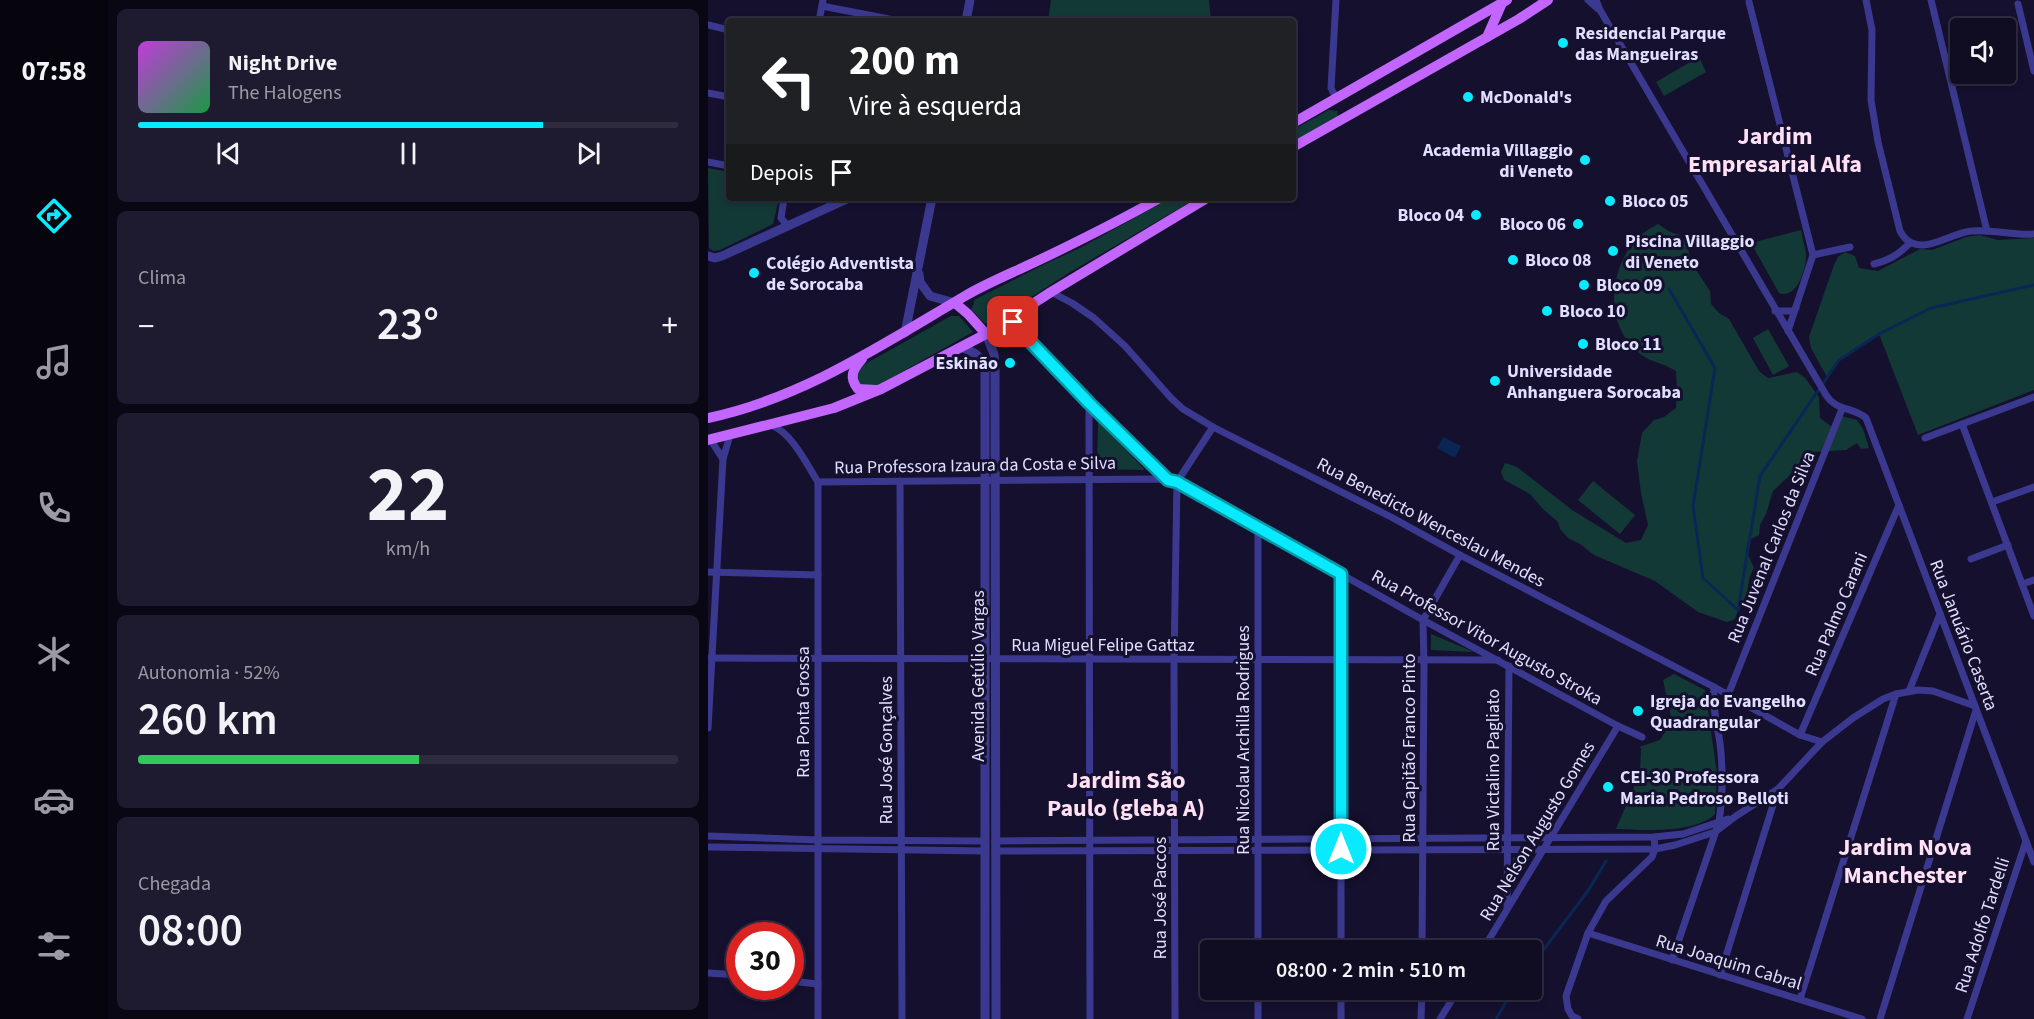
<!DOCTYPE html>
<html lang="pt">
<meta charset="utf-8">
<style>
:root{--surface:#100c22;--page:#1e1a2f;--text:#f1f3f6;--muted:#9c9ba5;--line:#302c40;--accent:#0aeaff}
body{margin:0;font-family:"Source Sans 3",sans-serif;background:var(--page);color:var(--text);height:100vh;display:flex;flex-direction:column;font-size:22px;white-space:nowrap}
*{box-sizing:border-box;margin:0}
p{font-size:20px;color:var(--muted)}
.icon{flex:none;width:33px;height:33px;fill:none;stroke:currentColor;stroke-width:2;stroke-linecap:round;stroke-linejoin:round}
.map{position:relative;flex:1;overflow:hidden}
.panel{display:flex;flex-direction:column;gap:9px;padding:9px;background:#090713;width:600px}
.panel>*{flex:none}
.banner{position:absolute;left:18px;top:18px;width:570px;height:183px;border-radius:6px;box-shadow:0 3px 9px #0003,0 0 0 2px var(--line);background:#202124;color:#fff;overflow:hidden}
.fabs{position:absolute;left:1242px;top:18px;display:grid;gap:12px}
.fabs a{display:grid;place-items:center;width:66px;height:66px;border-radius:6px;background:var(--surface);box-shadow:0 3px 9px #0003,0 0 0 2px var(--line);font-size:30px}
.speed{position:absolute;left:18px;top:922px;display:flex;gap:12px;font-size:30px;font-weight:700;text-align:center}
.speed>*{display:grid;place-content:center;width:78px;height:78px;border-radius:50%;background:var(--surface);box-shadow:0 3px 9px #0003,0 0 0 2px var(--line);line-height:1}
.speed .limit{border:9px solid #d22;background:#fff;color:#111}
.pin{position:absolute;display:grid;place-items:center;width:51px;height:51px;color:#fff;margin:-26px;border-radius:12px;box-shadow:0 3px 9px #0006}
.me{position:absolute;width:66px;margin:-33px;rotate:0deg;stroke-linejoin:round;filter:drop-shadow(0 0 4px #0008)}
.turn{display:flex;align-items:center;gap:21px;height:126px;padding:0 24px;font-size:27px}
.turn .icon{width:78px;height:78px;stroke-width:2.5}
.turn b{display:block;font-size:42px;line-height:51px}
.then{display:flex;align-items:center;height:57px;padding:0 24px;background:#0003;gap:12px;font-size:22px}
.big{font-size:45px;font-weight:600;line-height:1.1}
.panel .widget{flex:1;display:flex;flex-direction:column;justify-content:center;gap:9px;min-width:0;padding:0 21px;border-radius:9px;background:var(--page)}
.panel .dial{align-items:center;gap:0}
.dial b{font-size:78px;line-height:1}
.song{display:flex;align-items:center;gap:18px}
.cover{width:72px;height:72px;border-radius:9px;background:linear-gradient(135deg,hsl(290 70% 55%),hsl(140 70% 35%))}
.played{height:6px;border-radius:3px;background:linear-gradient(90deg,var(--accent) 75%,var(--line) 75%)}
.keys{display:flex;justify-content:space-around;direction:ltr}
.heat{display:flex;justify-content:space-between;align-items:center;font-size:33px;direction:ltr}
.charge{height:9px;border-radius:4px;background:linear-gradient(90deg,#34c759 52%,var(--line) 0)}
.trip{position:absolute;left:492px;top:940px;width:342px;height:60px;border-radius:6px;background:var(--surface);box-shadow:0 3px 9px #0003,0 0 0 2px var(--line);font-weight:600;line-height:60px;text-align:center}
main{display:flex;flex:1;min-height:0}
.dock{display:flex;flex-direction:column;width:108px;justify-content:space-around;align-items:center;background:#06050e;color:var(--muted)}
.dock .icon{width:42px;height:42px}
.dock .selected{color:var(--accent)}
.dock b{font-size:27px;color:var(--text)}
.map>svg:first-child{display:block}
.green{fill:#133937}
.water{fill:#0a2654}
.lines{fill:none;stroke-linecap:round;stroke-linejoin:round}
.stream{stroke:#0a2654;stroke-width:3}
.minor{stroke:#3b398f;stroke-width:7}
.tertiary{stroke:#3b398f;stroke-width:9}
.primary{stroke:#c365ff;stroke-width:10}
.route-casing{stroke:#0698a6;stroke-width:15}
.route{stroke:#0aeaff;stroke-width:10}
.poi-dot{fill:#0aeaff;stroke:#15102e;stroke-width:2}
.labels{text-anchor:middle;stroke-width:6;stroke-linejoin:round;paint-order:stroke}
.poi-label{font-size:18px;font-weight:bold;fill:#e1deff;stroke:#15102e;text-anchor:start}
.street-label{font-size:18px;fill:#e1deff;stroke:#15102e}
.district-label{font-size:24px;font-weight:bold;fill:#ffe0f4;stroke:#15102e}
</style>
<main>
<nav class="dock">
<b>07:58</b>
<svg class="icon selected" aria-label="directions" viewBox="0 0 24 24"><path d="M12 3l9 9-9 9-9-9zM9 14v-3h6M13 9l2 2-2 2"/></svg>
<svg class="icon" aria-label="music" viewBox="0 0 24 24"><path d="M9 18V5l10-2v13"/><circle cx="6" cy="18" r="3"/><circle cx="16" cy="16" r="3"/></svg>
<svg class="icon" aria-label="phone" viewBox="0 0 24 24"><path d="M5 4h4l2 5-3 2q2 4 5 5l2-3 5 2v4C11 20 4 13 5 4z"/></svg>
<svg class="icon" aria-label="climate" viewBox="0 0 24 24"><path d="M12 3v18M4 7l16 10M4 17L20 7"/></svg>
<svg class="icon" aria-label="car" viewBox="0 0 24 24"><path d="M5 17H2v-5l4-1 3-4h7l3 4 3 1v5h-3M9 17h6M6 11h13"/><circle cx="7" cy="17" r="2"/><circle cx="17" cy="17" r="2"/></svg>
<svg class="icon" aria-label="filters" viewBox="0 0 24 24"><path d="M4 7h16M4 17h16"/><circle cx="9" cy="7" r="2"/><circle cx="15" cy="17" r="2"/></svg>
</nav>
<section class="panel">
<div class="widget">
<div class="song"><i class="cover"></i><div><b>Night Drive</b><p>The Halogens</p></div></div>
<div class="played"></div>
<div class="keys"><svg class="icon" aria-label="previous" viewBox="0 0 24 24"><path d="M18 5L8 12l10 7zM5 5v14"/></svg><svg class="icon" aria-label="pause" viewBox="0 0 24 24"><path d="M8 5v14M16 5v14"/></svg><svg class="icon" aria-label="next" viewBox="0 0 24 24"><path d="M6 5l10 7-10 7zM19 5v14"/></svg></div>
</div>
<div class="widget"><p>Clima</p>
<div class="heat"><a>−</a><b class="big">23°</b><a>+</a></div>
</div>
<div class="widget dial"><b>22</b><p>km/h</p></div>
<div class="widget"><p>Autonomia · 52%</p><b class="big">260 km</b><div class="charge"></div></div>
<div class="widget"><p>Chegada</p><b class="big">08:00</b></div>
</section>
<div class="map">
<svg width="1326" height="1019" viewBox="0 0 1326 1019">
<rect width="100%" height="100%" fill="#15102e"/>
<!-- green -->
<g class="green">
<polygon points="343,0 501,0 503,21 340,21"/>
<polygon points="991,57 998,72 956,96 948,82"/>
<polygon points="621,110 629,111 630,116 585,142 585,130"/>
<polygon points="0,168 21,172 21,198 71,198 65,224 12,250 5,251 1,248"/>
<polygon points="463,198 489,198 359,274 291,318 277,324 263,309 266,304 266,300 341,262 372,248"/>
<path d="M950,224L962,232L972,235L978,242L984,264L1002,291L1003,304L1011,313L1021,319L1051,371L1060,378L1089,372L1097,378L1111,397L1112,418L1127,429L1133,416L1149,420L1155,429L1161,448L1153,449L1149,443L1138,450L1105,452L1092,463L1080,477L1065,491L1058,514L1052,525L1051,535L1041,540L1038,550L1046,568C1038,580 1042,590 1036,602C1033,610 1030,608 1027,619L1019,622L990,612L947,581L886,555L872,544L860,538L852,529L850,522L835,509L822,494L796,480L793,472L797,463L809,467L864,510L918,543L933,540L940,525L933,493L929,461L934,433L946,420L956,417L968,408L969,390L968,371C950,360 937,363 921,343C899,315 903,276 922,247C929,236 939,230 950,224Z"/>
<path d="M1093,230C1094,238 1097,246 1098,254C1099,268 1089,300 1071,293L1043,243Z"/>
<polygon points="1271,235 1290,240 1326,238 1326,390 1210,435 1171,334 1131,360 1119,377 1103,348 1101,337 1126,265 1130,257 1137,252 1147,256 1151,268 1170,271 1212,249 1224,250 1258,237"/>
<polygon points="243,316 251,316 265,332 165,388 155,388 147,376 150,368"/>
<polygon points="1060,329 1081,366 1065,375 1045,338"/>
<polygon points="390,422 392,422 437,470 389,469"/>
<polygon points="885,481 927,515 912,534 870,500"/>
<polygon points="723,634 766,652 723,650"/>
<path d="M966,674L997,690L1009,773L1007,814C987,834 935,830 908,829L932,773L933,748L931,747L952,740L964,721L955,680Z"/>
<polygon points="805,857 822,858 805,888 804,888"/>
</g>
<!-- water -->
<polygon class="water" points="735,437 753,446 747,458 729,448"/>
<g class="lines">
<!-- stream -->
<g class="stream">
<polyline points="961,289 1007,368 985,506 995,578 1030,610"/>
<polyline points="1030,610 1052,476 1131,360 1171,334 1223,308 1326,285"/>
<polyline points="824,965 880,891 898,861"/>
<polyline points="788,1019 805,990"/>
</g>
<!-- minor -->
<g class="minor">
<polyline points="628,0 623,88 628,98"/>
<polyline points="880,0 890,9"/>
<path d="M888,0L892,10L1118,395C1128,411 1145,407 1158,418L1326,862"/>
<path d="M1158,0L1164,30L1163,100L1170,142L1192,231C1197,240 1203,245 1215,245C1230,245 1248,232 1264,231C1285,229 1306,236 1326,234"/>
<polyline points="1223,0 1279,231"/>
<polyline points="1041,2 1105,255 1080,331"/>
<polyline points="1310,4 1326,71"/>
<polyline points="114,6 191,21"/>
<polyline points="111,21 115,0"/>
<polyline points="0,25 21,30"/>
<polyline points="0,93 21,97"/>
<polyline points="0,162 21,166"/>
<polyline points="76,198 73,218 78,224 82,224"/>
<polyline points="1105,255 1142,247"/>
<path d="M1166,264C1182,260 1191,254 1202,243"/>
<polyline points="343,292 364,303 386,318 417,346 463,398 475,409 505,427 683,517 752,555 1006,687 1092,735 1114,742"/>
<polyline points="1067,311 1085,311 1088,308"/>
<polyline points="303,318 314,333 381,403 460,480 469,482 715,620 910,726 934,737"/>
<polyline points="381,403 382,1019"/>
<polyline points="1254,424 1326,616"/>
<path d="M63,425C84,433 98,463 110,482V1019"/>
<polyline points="1217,438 1326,397"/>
<polyline points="2,439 15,459 22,435"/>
<polyline points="192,481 194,1019"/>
<polyline points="110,482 448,479 460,480"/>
<polyline points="1284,502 1326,487"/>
<polyline points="1263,559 1300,545"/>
<polyline points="0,572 110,575"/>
<polyline points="1314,584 1326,580"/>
<polyline points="0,658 790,660"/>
<polyline points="1201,691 1232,614"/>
<polyline points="1020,695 1134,409"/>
<polyline points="0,728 15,459"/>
<polyline points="1092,735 1191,505"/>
<polyline points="0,836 110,840 276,841"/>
<polyline points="287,841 946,837 975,834 1020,819"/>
<polyline points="0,847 276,851"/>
<polyline points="287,851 947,849 967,845 1007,832 1028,816 1070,789 1114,742 1145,718 1175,699 1188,694 1210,690 1225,691 1267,706"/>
<polyline points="799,907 801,666"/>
<polyline points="880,933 1154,1019"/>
<polyline points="550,951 550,528"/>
<polyline points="633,951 633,574"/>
<polyline points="714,951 716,666 715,620 752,555"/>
<polyline points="774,951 910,726"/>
<path d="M964,960L1011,822C1015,796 1015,769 1012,743C1009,724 1004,706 1006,687"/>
<polyline points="0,973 32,975"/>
<polyline points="1012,975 1070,789"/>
<polyline points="82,981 110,984"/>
<polyline points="1092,999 1188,694"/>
<polyline points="467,1019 466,660 469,482 505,427"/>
<polyline points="550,1019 550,990"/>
<polyline points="633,1019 633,990"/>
<polyline points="713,1019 714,990"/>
<polyline points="732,1019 750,990"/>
<polyline points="870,1019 864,1016 860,1009 858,996 880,933 898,901 944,857 947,849 946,837"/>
<polyline points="1172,1019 1268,710"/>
<polyline points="1259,1019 1318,841"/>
</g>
<!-- tertiary -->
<g class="tertiary">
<polyline points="258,21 262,0"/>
<polyline points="0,256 7,258 14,256 141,198"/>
<polyline points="211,274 212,282 222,296 247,303"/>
<polyline points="197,333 224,198"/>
<polyline points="278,334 286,354 287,366 288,1019"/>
<path d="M253,347C266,352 275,356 277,370V1019"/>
</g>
<!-- primary -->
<g class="primary">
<polyline points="779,37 794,3"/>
<polyline points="585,123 799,0"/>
<polyline points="585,147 811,19 840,0"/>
<polyline points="247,303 260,314 278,334"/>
<path d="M154,359C144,370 141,378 150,389L168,390"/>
<path d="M0,418C95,398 175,344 257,296C279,283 304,273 327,262C369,242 411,221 452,198"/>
<polyline points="0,440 126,408 173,389 278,334 343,292 499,198"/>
</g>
</g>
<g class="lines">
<defs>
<polyline id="route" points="305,322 314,333 381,403 460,480 469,482 633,574 633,849"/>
</defs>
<!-- route casing -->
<use href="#route" class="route-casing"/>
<!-- route -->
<use href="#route" class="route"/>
</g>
<!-- markers -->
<g class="poi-dot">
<circle cx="855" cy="43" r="6"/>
<circle cx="760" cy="97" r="6"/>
<circle cx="877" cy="160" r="6"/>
<circle cx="902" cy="201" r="6"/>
<circle cx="768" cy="215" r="6"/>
<circle cx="870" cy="224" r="6"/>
<circle cx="905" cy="251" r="6"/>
<circle cx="805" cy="260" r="6"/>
<circle cx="46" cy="273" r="6"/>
<circle cx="876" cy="285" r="6"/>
<circle cx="839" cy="311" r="6"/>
<circle cx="875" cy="344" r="6"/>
<circle cx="302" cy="363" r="6"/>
<circle cx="787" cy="381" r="6"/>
<circle cx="930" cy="711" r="6"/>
<circle cx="900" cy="787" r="6"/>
</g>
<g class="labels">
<!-- poi labels -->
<g class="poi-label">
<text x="867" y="39">Residencial Parque<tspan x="867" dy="21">das Mangueiras</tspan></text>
<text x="772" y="103">McDonald's</text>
<text x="865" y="156" text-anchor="end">Academia Villaggio<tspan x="865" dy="21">di Veneto</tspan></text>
<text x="914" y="207">Bloco 05</text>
<text x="756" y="221" text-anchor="end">Bloco 04</text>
<text x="858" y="230" text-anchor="end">Bloco 06</text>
<text x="917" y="247">Piscina Villaggio<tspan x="917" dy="21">di Veneto</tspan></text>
<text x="817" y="266">Bloco 08</text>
<text x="58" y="269">Colégio Adventista<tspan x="58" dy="21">de Sorocaba</tspan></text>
<text x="888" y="291">Bloco 09</text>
<text x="851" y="317">Bloco 10</text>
<text x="887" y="350">Bloco 11</text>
<text x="290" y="369" text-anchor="end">Eskinão</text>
<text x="799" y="377">Universidade<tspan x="799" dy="21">Anhanguera Sorocaba</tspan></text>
<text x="942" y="707">Igreja do Evangelho<tspan x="942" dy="21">Quadrangular</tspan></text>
<text x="912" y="783">CEI-30 Professora<tspan x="912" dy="21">Maria Pedroso Belloti</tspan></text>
</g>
<!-- street labels -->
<g class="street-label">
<text transform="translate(267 465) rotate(-1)" y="6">Rua Professora Izaura da Costa e Silva</text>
<text transform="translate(723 522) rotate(28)" y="6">Rua Benedicto Wenceslau Mendes</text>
<text transform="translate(1063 547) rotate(-68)" y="6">Rua Juvenal Carlos da Silva</text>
<text transform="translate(1128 614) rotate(-67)" y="6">Rua Palmo Carani</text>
<text transform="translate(1256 635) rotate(69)" y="6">Rua Januário Caserta</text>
<text transform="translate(779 637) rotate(29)" y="6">Rua Professor Vitor Augusto Stroka</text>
<text x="395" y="651">Rua Miguel Felipe Gattaz</text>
<text transform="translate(270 676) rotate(-90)" y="6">Avenida Getúlio Vargas</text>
<text transform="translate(95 712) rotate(-90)" y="6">Rua Ponta Grossa</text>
<text transform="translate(535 740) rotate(-90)" y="6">Rua Nicolau Archilla Rodrigues</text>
<text transform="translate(701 748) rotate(-90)" y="6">Rua Capitão Franco Pinto</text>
<text transform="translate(178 750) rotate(-90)" y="6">Rua José Gonçalves</text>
<text transform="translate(785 770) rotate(-90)" y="6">Rua Victalino Pagliato</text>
<text transform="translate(829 831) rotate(-59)" y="6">Rua Nelson Augusto Gomes</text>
<text transform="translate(452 898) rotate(-90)" y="6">Rua José Paccos</text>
<text transform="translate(1274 925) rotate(-72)" y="6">Rua Adolfo Tardelli</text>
<text transform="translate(1021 962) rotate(17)" y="6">Rua Joaquim Cabral</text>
</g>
<!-- district labels -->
<g class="district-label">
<text x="1067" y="144">Jardim<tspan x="1067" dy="28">Empresarial Alfa</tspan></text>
<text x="418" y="788">Jardim São<tspan x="418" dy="28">Paulo (gleba A)</tspan></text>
<text x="1197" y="855">Jardim Nova<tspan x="1197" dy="28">Manchester</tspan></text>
</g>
</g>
</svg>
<div class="fabs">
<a><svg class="icon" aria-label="sound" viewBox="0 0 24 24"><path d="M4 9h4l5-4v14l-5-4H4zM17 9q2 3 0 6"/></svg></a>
</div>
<div class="speed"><div class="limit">30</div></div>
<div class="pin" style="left:305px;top:322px;background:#d93025"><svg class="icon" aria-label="arrive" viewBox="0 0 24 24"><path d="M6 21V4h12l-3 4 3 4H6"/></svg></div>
<svg class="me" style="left:633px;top:849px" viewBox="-20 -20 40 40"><circle r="17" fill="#0aeaff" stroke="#fff" stroke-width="3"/><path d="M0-11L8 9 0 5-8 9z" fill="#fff"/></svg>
<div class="trip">08:00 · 2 min · 510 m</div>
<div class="banner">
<div class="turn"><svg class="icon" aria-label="left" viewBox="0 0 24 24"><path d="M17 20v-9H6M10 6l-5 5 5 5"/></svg><div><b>200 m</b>Vire à esquerda</div></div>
<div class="then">Depois<svg class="icon" aria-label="arrive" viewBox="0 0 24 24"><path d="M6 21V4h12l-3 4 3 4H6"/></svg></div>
</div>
</div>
</main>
